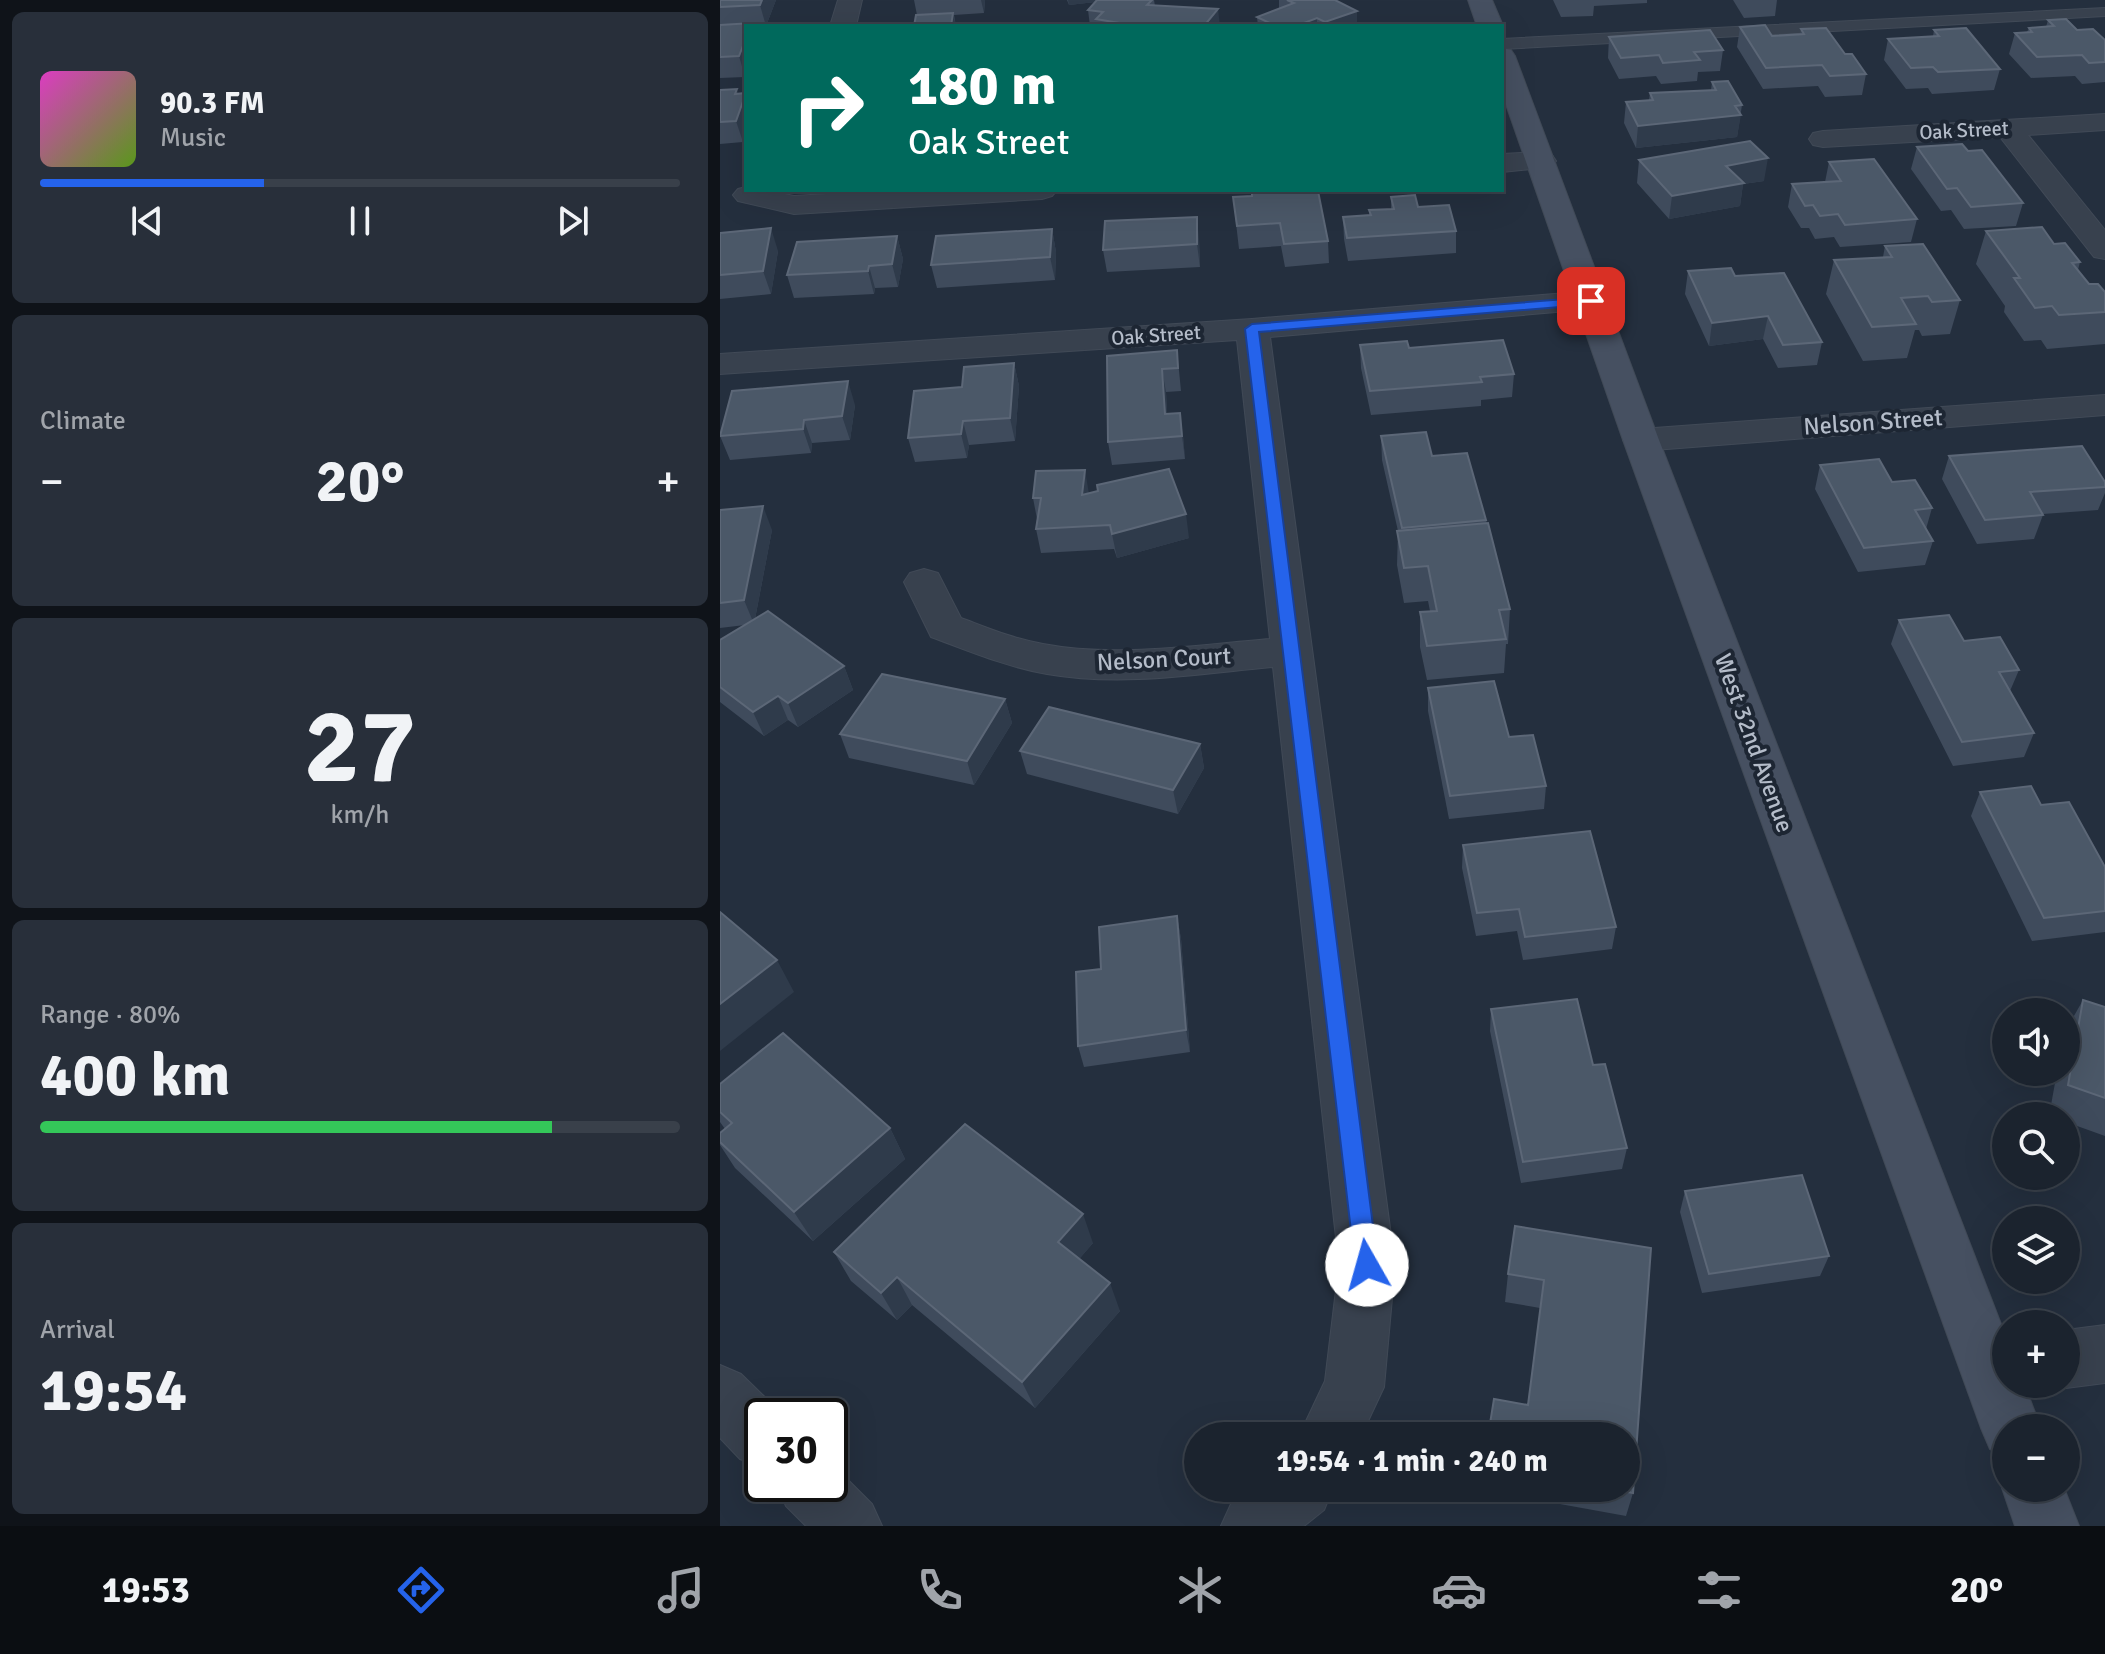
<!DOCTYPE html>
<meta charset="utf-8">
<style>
:root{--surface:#1b232e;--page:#282f3a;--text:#f1f3f6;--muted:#a0a4aa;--line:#39404a;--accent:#2563eb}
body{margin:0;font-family:Signika,sans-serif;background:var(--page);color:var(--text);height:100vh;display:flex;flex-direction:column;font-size:30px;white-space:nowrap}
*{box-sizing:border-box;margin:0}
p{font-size:26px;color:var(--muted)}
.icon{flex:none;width:44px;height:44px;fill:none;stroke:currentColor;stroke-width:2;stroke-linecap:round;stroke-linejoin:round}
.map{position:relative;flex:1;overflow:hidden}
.sheet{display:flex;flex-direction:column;gap:12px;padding:12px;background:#0f1319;width:720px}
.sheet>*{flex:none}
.top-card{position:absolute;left:24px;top:24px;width:760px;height:168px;border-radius:0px;box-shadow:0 8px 32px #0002,0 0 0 2px var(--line);background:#00695c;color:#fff;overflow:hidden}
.buttons{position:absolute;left:1272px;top:998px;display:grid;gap:16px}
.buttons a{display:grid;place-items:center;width:88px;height:88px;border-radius:50%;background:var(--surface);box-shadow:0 8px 32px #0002,0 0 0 2px var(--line);font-size:40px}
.speed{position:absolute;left:24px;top:1398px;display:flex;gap:16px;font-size:40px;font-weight:700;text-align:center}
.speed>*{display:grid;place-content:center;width:104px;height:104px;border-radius:50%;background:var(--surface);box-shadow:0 8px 32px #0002,0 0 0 2px var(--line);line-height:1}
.speed .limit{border:4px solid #111;border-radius:12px;background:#fff;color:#111}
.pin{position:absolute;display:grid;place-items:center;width:68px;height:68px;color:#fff;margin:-34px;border-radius:16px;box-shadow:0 4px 12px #0006}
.me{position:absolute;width:88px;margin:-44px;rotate:353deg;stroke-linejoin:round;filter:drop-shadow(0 0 6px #0008)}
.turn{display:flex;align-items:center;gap:28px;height:168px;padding:0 32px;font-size:36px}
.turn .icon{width:104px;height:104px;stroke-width:2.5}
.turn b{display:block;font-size:56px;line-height:68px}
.big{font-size:60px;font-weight:700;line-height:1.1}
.sheet .card{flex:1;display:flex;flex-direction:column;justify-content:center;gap:12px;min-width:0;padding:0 28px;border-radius:12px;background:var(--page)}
.sheet .dial{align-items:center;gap:0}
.dial b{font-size:104px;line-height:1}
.song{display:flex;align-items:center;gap:24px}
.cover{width:96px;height:96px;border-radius:12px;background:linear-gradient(135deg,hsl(310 70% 55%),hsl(90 70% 35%))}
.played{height:8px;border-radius:4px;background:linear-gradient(90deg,var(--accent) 35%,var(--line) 35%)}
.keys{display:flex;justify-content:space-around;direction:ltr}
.heat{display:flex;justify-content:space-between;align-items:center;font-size:44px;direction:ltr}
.charge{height:12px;border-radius:6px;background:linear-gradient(90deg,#34c759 80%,var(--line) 0)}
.trip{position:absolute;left:464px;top:1422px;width:456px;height:80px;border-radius:40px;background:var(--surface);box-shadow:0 8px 32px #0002,0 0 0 2px var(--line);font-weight:700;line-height:80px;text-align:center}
.dock{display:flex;height:128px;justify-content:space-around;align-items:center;background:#0b0e12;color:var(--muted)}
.dock .icon{width:56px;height:56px}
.dock .current{color:var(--accent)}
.dock b{font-size:36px;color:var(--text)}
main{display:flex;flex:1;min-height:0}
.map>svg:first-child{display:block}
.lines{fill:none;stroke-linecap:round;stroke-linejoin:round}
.lane-casing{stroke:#414a57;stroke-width:2}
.street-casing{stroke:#414a57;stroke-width:2}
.secondary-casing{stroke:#414a57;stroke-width:2}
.lane{fill:#38414e;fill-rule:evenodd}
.street{fill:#38414e;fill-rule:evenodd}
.secondary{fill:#465061;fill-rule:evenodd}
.wall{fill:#3f4b5c}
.shaded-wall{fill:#2f3b4b}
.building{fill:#4b5868;stroke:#5c6777;stroke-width:2}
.route{fill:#2563eb;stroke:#184099;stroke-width:2}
.labels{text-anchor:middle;stroke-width:8;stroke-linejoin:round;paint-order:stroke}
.far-street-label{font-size:20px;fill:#b4bcc9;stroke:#1d2633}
.street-label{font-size:24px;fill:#b4bcc9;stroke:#1d2633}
</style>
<main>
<section class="sheet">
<div class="card">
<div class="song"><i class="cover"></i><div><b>90.3 FM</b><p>Music</p></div></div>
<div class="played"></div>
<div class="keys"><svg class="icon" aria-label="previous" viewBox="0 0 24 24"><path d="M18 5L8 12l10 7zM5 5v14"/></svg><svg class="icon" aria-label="pause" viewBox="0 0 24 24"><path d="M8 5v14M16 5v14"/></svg><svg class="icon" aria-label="next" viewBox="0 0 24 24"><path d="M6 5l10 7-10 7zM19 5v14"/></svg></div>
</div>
<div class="card"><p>Climate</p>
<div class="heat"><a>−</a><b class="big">20°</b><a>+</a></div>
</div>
<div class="card dial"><b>27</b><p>km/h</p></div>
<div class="card"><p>Range · 80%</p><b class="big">400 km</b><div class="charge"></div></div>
<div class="card"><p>Arrival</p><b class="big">19:54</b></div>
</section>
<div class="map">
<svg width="1385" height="1526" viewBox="0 0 1385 1526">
<rect width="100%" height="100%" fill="#242f3e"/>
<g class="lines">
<defs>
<polygon id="lane" points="1385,8 1385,16 782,49 782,39"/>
<g id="street">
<polygon points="118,0 142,0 136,26 110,26"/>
<polygon points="1385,114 1385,130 1308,135 1385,230 1385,259 1374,257 1280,137 1103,147 1093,145 1089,139 1093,133 1103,131"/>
<polygon points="822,152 832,155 836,161 832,167 782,172 782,154"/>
<polygon points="26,187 26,190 46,190 74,196 174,190 337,190 332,196 322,199 74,214 18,201 13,195 18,189"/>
<path d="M871,291L882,294L887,301L882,308L550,337L675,1265L664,1387L641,1436H579L605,1381L619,1265L553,667C478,674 402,687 327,674C287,667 249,651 211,637L184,582L190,573L204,569L218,573L241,618C268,628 294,639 323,644C397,658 475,645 550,639L517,340L0,374V354L532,319Z"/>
<polygon points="1385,395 1385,415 921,451 908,448 903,440 908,432 921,429"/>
<polygon points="1385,1325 1385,1383 1346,1388 1335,1384 1346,1384 1346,1330"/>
<polygon points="0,1365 21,1374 64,1416 42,1416 42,1467 20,1459 0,1438"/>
<polygon points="110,1462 152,1504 162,1526 86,1526 66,1506 57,1484 110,1484"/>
<polygon points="531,1488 613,1488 604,1510 584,1526 501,1526 511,1504"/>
</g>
<g id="secondary">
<polygon points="748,0 772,0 783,26 782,27 757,26"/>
<polygon points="782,48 791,50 795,56 939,440 1286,1337 1286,1384 1304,1384 1321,1428 1286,1428 1286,1456 1270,1449 1261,1428 903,440 782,93"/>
<polygon points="1286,1478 1286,1488 1344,1488 1359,1526 1295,1526 1282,1488"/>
</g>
</defs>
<!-- lane casing -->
<use href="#lane" class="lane-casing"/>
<!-- street casing -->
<use href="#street" class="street-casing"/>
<!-- secondary casing -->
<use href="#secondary" class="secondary-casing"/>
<!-- lane -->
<use href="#lane" class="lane"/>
<!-- street -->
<use href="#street" class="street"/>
<!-- secondary -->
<use href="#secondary" class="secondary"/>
</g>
<!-- wall -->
<g class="wall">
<polygon points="0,0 56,0 46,26 26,26 25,77 0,78"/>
<polygon points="194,0 265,0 264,13 234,15 236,26 194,26 197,15"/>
<polygon points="347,0 434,0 435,6 500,26 370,26 368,10 375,2 349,5"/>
<polygon points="559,0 615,0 637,26 538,26 537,17 559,9"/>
<polygon points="833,0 927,0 927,3 874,6 873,16 841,17"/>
<polygon points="1013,0 1057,0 1055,16 1024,18"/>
<polygon points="1328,20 1385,40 1385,82 1362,84 1355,76 1311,78 1289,54 1295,33 1307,32 1309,28 1326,27"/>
<polygon points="1020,27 1052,36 1080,35 1081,29 1125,54 1146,74 1142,95 1105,97 1098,86 1043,89 1017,47"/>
<polygon points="1214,30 1280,69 1274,90 1212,94 1208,88 1186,89 1164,60 1168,39 1213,36"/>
<polygon points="889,37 1003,50 1000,71 978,72 977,81 941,84 936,76 899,79 888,58"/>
<polygon points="992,82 1022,105 1017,137 916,148 904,123 906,102 929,100 930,93 991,90"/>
<polygon points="0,90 26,135 23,142 0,144"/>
<polygon points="1197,147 1248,151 1303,203 1296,226 1244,229 1231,210 1221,211 1191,169"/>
<polygon points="919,160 1044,181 1023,184 1020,206 949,219 917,183"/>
<polygon points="1109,162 1197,219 1191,242 1120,247 1114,237 1095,239 1089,228 1081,228 1068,207 1072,184 1105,182"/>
<polygon points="561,193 608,241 609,263 565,267 561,246 519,249 513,197"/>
<polygon points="671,197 698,207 736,231 736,253 628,261 624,239 623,217 649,215 649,210 671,209"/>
<polygon points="332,229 336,252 335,280 217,288 211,265"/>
<polygon points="1266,231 1334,244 1360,262 1358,270 1369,284 1385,292 1385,344 1327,349 1321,340 1304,341 1284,312 1285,306 1256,264"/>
<polygon points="0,233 58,251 51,294 0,299"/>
<polygon points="177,236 183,259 178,287 155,288 154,294 74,298 67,275"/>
<polygon points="479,239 480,267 387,272 383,250"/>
<polygon points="1165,246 1240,300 1230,334 1202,336 1199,330 1195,330 1187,358 1143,361 1106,294 1114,260 1163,257"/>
<polygon points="968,271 1015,276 1102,342 1097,365 1058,368 1043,339 989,346 965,294"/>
<polygon points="640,345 689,348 794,374 792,397 761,400 761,406 651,415 641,368"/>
<polygon points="457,350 461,391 446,392 447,414 463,436 465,459 392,465 388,442"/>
<polygon points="294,363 299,386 295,441 249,445 247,458 195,462 188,438"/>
<polygon points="135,405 130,440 92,443 91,453 10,460 0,436"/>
<polygon points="661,436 712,456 766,520 790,609 788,644 786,644 784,673 707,680 700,647 700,612 710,611 708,601 684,603 677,565 678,531 662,460"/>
<polygon points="1229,456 1385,482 1385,493 1378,510 1323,514 1323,515 1314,539 1257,544 1222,479"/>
<polygon points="1100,465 1172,482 1212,508 1206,529 1213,541 1205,565 1138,572 1095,489"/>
<polygon points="369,493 469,538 397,558 394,549 321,553 316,529 317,519 313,498"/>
<polygon points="0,510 52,530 35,619 124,666 133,690 78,727 68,720 44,736 0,702 0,640 25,625 0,628"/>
<polygon points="1179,620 1244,641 1299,670 1290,691 1314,733 1304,757 1233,766 1171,644"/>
<polygon points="708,688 789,737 826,786 824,809 729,819 708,711"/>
<polygon points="285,699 292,723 254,785 129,758 120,734"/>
<polygon points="480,744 484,768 458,814 307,774 300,751"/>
<polygon points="1260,792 1321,805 1385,867 1385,932 1312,941 1251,816"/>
<polygon points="743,845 896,927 892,949 803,960 797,931 756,936 742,868"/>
<polygon points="457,916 461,939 470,1052 364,1067 358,1046 381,969"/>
<polygon points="1363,1000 1385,1007 1385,1136 1346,1122 1346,1116 1329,1116 1337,1072 1346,1072 1346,1030"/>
<polygon points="771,1009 873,1065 907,1148 902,1169 801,1183 770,1031"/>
<polygon points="0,1084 170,1128 185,1159 93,1241 15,1168 0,1145 0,1133 5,1129 0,1122"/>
<polygon points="965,1191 1109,1256 1100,1276 982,1293 960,1212"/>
<polygon points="373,1243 359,1259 400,1311 315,1408 192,1305 177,1320 131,1281 114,1252"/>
<polygon points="931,1248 913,1493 906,1516 762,1490 762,1488 906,1488 820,1308 785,1302 788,1274"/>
</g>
<!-- shaded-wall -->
<g class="shaded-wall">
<polygon points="42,0 56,0 46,26 40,5"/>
<polygon points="261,0 265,0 264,13"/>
<polygon points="348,0 376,0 376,2 349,5"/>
<polygon points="498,9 500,26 484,26"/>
<polygon points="637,11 637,26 606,26 605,22"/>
<polygon points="233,13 236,26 231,26"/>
<polygon points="597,18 597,26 576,26"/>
<polygon points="26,38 26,76 25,77 19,56"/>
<polygon points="17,89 22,105 26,94 26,135 23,142 16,121 15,94"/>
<polygon points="1021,115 1017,137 916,148 918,126"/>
<polygon points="1048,158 1044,181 1023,184 1020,206 949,219 952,196 1006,166"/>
<polygon points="477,217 479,239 480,267 477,244"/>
<polygon points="51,228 58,251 51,294 43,271"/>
<polygon points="332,229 336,252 335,280 330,257"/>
<polygon points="177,236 183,259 178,287 172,264"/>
<polygon points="149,266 155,288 154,294 148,271"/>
<polygon points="1048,316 1043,339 989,346 992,323"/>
<polygon points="294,363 299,386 295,441 290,418"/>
<polygon points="442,369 446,392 448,438 445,414"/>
<polygon points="128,381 135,405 130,440 122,416"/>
<polygon points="460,413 463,436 465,459 462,436"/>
<polygon points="84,420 92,443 91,453 83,429"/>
<polygon points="243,421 249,445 247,458 241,434"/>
<polygon points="365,470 369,494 362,495"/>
<polygon points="43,506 52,530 34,624 24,600"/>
<polygon points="466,514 469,538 397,558 392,534"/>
<polygon points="124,666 133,690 78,727 68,703"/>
<polygon points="58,696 68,720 44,736 33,712"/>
<polygon points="285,699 292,723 254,785 247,761"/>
<polygon points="480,744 484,768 458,814 453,790"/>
<polygon points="457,916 461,939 470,1052 466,1030"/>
<polygon points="57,960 74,992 0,1051 0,1004"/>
<polygon points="170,1128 185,1159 93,1241 74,1212"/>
<polygon points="363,1214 373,1243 349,1271 338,1242"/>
<polygon points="177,1277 192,1305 177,1320 161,1293"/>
<polygon points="390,1283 400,1311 315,1408 302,1382"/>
</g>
<!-- building -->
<g class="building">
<polygon points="0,0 42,0 40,5 0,7"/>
<polygon points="377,0 432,0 427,5 498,9 484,26 417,26 376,19 383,12 368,10"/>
<polygon points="567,0 615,0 637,11 605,22 597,18 576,26 556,26 537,17 574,3"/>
<polygon points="233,13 231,26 194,26 196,15"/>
<polygon points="1346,19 1357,30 1373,29 1385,40 1385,62 1369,63 1362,55 1317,57 1295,33 1312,32 1309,28 1334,26 1328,20"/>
<polygon points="32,23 31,26 26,26 26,38 19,56 0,57 0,25"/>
<polygon points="1045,25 1052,36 1084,34 1081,29 1106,28 1125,54 1132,54 1146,74 1110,76 1102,65 1046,68 1020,27"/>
<polygon points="1246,28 1280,69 1218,72 1213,67 1191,68 1168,39 1219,36 1214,30"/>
<polygon points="990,30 1003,50 974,52 980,60 943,63 939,55 901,58 889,37"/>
<polygon points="1008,81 1022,105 1015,106 1021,115 918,126 906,102 933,100 930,93 996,90 992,82"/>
<polygon points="17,89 15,94 26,93 16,121 0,122 0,90"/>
<polygon points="1030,141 1048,158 1006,166 1024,183 952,196 919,160"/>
<polygon points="1242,144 1248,151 1262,150 1303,203 1251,207 1237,188 1227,189 1197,147"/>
<polygon points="1154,159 1197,219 1125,225 1118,214 1100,216 1093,205 1085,206 1072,184 1121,181 1109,162"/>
<polygon points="532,190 560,190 561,193 598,191 608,241 564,244 560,223 517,226 513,197 532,196"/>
<polygon points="695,195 698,207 729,205 736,231 627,238 623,217 651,215 649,210 674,209 671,197"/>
<polygon points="477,217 477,244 383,250 385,221"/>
<polygon points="1322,227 1334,244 1345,243 1360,262 1352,263 1369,284 1378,284 1385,292 1385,312 1339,315 1332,306 1315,308 1294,278 1300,278 1266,231"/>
<polygon points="51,228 43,271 0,275 0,233"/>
<polygon points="332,229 330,257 211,265 216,236"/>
<polygon points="177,236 172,264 149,266 148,271 67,275 77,242"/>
<polygon points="1203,244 1240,300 1212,302 1208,296 1181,298 1196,324 1152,327 1114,260 1172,257 1165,246"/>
<polygon points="1011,268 1015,276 1064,273 1102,342 1063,345 1048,316 992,323 968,271"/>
<polygon points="783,340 794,374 760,377 762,382 650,391 640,345 687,341 689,348"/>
<polygon points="457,350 458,368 442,369 445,414 460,413 462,436 388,442 387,356"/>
<polygon points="294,363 290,418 243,421 241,434 188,438 194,391 242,387 244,367"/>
<polygon points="128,381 122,416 84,420 83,429 0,436 12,391"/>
<polygon points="706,432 712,456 747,453 766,520 682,528 661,436"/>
<polygon points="1362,446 1385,482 1385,487 1310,492 1323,515 1265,520 1229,456"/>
<polygon points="1159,459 1172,482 1195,480 1212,508 1195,510 1213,541 1144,548 1100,465"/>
<polygon points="449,469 466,514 392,534 390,525 316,529 321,498 313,498 316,471 365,470 362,495 378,491 377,485"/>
<polygon points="43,506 24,600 0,603 0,510"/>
<polygon points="768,523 790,609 779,610 786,639 707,646 700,612 717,611 708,566 684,568 677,531"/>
<polygon points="48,611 124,666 68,703 58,696 33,712 0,687 0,640"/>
<polygon points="1229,615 1244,641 1280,637 1299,670 1279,672 1314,733 1242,742 1179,620"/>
<polygon points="162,674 285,699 247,761 120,734"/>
<polygon points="774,681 789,737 813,735 826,786 730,796 708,688"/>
<polygon points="329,707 480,744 453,790 300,751"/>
<polygon points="1311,786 1321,805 1349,802 1385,867 1385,911 1324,918 1260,792"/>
<polygon points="870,831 896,927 805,937 799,909 757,913 743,845"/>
<polygon points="0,912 57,960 0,1004"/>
<polygon points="457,916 466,1030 358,1046 356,972 381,969 379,927"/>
<polygon points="857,999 873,1065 885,1064 907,1148 803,1162 771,1009"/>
<polygon points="1363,1000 1385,1007 1385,1098 1348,1085"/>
<polygon points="63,1033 170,1128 74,1212 0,1142 0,1133 12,1123 0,1112 0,1084"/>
<polygon points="245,1124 363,1214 338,1242 390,1283 302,1382 177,1277 161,1293 114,1252"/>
<polygon points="1082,1175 1109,1256 989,1274 965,1191"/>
<polygon points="795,1226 931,1248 913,1493 887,1488 906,1488 906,1436 768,1436 774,1399 808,1405 824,1280 788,1274"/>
</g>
<!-- route -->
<polygon class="route" points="871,297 876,299 876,304 539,332 658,1265 655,1273 647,1277 638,1273 635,1265 525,329 532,324"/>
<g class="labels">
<!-- far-street labels -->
<g class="far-street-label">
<text transform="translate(1244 130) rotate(-3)" y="7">Oak Street</text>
<text transform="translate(436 335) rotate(-4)" y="7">Oak Street</text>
</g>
<!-- street labels -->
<g class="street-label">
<text transform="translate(1153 422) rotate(-4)" y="8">Nelson Street</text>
<text transform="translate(444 659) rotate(-3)" y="8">Nelson Court</text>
<text transform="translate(1034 743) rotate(70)" y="8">West 32nd Avenue</text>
</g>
</g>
</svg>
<div class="buttons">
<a><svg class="icon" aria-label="sound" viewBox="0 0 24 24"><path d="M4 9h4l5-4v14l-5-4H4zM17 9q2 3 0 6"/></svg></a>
<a><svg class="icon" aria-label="search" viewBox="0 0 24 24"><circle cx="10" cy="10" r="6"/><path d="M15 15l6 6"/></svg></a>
<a><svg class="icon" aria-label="layers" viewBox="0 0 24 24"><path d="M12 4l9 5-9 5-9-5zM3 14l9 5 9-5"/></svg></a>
<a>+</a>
<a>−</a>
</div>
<div class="speed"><div class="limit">30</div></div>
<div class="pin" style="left:871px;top:301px;background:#d93025"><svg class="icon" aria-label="arrive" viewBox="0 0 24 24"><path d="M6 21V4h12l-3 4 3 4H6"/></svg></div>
<svg class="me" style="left:647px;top:1265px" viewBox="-20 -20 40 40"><circle r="19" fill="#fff"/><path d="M0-13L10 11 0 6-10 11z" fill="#2563eb"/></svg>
<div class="trip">19:54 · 1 min · 240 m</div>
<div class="top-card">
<div class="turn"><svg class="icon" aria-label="right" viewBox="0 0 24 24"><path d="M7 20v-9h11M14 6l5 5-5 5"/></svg><div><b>180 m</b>Oak Street</div></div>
</div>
</div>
</main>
<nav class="dock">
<b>19:53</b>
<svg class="icon current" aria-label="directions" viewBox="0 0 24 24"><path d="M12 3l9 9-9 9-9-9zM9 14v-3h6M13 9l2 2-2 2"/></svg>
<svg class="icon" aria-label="music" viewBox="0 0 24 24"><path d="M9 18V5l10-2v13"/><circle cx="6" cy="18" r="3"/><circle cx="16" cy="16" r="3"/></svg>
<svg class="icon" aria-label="phone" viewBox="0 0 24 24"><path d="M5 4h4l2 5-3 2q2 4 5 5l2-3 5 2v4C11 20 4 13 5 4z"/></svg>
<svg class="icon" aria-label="climate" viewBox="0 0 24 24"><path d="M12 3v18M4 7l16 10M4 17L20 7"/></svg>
<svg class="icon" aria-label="car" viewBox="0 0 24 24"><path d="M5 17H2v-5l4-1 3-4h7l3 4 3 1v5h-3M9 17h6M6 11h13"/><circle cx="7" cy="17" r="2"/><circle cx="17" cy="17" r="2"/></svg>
<svg class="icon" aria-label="filters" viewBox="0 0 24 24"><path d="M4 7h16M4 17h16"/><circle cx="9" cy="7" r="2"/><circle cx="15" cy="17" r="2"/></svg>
<b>20°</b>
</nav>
